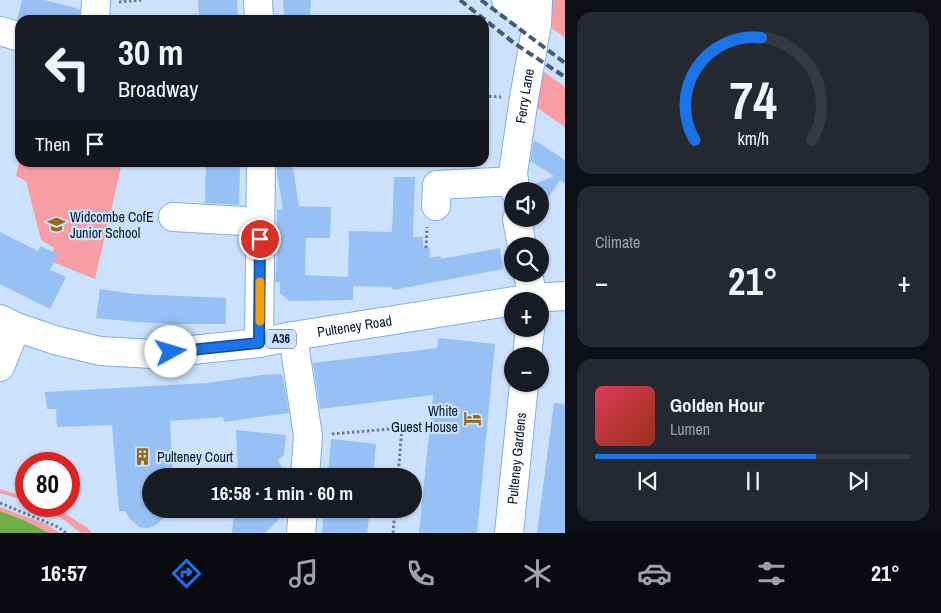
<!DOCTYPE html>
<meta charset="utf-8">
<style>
:root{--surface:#171b24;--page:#242831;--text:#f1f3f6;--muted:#9ea1a6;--line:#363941;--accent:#1a73e8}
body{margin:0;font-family:"Archivo Narrow",sans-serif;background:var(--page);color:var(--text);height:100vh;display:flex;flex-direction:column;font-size:19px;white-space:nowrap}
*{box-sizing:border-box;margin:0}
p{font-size:16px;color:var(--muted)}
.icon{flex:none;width:28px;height:28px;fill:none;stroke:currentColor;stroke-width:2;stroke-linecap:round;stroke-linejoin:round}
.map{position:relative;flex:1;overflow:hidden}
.panel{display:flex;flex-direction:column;gap:12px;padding:12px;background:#0d0f14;width:376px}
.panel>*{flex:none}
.top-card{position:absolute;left:15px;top:15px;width:474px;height:152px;border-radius:15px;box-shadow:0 1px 4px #0004;background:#171b24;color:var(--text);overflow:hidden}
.buttons{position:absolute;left:504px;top:182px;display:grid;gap:10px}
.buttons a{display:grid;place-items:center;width:45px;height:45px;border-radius:50%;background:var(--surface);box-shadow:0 1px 4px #0004;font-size:25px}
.speed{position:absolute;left:15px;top:452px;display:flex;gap:10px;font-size:25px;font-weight:700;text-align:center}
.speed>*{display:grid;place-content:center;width:65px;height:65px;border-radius:50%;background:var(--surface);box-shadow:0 1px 4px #0004;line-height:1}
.speed .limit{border:8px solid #d22;background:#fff;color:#111}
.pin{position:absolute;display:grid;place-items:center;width:42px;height:42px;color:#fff;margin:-21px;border:2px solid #fff;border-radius:50%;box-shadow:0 1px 5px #0007}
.me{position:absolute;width:55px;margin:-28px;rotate:84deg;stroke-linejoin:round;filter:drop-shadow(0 0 4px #0008)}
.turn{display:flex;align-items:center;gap:18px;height:105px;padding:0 20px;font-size:22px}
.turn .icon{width:65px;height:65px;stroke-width:2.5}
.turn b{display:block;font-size:35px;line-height:42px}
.then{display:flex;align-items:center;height:48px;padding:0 20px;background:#0003;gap:10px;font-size:19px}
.big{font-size:38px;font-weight:800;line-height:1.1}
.panel .tile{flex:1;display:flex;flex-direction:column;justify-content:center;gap:8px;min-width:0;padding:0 18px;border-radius:15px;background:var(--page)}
.panel .dial{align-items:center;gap:0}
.dial svg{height:130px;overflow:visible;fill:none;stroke:var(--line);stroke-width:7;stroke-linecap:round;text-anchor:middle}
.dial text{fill:var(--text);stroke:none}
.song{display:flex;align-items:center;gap:15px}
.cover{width:60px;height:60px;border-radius:8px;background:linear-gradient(135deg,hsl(350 70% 55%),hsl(10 70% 35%))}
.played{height:5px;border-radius:2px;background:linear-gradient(90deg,var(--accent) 70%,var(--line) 70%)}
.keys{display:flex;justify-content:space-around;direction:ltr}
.heat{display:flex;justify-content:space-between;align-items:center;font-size:28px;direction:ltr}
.trip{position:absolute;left:142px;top:468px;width:280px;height:50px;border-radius:25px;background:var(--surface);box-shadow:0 1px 4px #0004;font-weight:800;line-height:50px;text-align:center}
.tab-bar{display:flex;height:80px;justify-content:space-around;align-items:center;background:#090b0e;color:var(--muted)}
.tab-bar .icon{width:35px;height:35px}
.tab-bar .active{color:var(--accent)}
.tab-bar b{font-size:22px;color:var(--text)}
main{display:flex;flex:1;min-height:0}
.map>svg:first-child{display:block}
.green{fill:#f79ea5}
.water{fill:#70ae45}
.building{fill:#97c0f4}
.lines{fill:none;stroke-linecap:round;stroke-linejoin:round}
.minor-casing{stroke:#7cafef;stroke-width:30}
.highway-casing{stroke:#7cafef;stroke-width:30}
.path{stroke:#697d96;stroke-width:3;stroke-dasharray:2.5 2.5;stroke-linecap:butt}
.minor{stroke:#fff;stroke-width:28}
.highway{stroke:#fff;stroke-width:28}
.rail{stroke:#475b73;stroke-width:4;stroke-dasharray:8 4;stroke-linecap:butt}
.route-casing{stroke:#114b97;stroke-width:12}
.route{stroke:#1a73e8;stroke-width:9}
.slow{stroke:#f59e0b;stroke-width:9}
.labels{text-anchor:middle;stroke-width:4.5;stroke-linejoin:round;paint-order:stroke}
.shield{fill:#cce1fc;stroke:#3f536b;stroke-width:1}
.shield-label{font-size:12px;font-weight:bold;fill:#03162d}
.street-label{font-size:14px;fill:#03162d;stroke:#cce1fc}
.poi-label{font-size:14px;fill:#03162d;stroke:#cce1fc;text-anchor:start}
</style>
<main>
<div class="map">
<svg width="565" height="533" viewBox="0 0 565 533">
<rect width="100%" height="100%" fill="#cce1fc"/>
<!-- green -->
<g class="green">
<polygon points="550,0 565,0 565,38 550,27"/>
<polygon points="536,66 565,87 565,127 533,105"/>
<polygon points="20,160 20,162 122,163 95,279 50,261 54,248 41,240 26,181 16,176"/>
<polygon points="0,489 26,497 26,501 0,493"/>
<polygon points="38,506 50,506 56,508 86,527 92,533 81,533 64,520 49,511"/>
<polygon points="0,507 46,524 60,533 49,533 24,520 0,511"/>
</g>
<!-- water -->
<polygon class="water" points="0,511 24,520 49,533 0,533"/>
<!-- building -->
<g class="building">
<polygon points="22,0 44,0 80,9 80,20 17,20"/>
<polygon points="198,0 237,0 238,20 199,20"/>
<polygon points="283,0 311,0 310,20 284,20"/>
<polygon points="534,140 565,160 565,183 560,180 540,210 540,191 530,191 530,186 554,176 530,161"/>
<polygon points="206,162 240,162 239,205 205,203"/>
<polygon points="277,162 292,162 299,206 331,207 330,238 306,238 305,275 348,277 349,231 392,232 394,177 415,177 413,237 423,237 423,247 430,248 429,258 440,256 441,259 500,248 503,269 393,290 392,287 353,286 353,300 289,301 280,293 280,282 275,282 277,254 277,210 283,210 277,172"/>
<polygon points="0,232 38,251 40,246 58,254 50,270 66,277 50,309 0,284"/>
<polygon points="100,289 136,294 226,298 226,324 177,324 135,322 96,318"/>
<polygon points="438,338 495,344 477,533 419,533 433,395 320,409 313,363 437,348"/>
<polygon points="281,374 283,377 289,413 224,422 223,417 170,421 173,476 151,476 151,509 174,509 156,525 147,528 139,527 130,519 125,511 119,511 112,425 57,427 56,409 47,409 45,392 207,383 262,375"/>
<polygon points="554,403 565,404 565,533 537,533"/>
<polygon points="236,430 286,435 284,455 278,460 286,476 238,476"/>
<polygon points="331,439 376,444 373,476 328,476"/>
<polygon points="248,509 287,509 287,511 265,533 232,533 234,513 248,514"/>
<polygon points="324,509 370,509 367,533 322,533"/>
</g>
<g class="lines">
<defs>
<g id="minor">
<polyline points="258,0 259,20"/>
<polyline points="506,0 537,24"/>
<polyline points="95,20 96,0"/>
<polyline points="0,31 20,37"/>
<path id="s1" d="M515,191L513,173L524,98L537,24L538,0"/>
<polyline points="436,206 437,185 514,181"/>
<polyline points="173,217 260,222"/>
<polyline points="517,219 522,246"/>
<polyline points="528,274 533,298 533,301"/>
<polyline points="293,336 308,436 305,476"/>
<polyline points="259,343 261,162"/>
<polyline points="527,356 530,329"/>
<polyline points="0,367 16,327"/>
<polyline points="301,533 303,509"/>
<path id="s2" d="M509,533L524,384"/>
</g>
<g id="highway">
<path id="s3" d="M0,319L16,327L55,340L100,351L153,354L259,343L293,336L533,298L565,296"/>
</g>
</defs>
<!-- minor casing -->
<use href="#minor" class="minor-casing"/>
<!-- highway casing -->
<use href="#highway" class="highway-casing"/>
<!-- path -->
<g class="path">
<polyline points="119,2 141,0"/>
<polyline points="484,96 501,97"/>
<polyline points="426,248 427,227"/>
<polyline points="332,434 402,428 428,422"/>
<polyline points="398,476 402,428"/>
<polyline points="0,503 58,527 66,533"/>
<polyline points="393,533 395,509"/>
</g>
<!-- minor -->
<use href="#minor" class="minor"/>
<!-- highway -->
<use href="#highway" class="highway"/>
<!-- rail -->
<g class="rail">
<polyline points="460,0 514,43 565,77"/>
<polyline points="481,0 565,63"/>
</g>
</g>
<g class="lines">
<defs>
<polyline id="route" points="171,352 259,343 260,239"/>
</defs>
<!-- route casing -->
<use href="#route" class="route-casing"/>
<!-- route -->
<use href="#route" class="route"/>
<!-- slow -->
<polyline class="slow" points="260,321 260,282"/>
</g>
<!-- icons -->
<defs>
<symbol id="school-bare" viewBox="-9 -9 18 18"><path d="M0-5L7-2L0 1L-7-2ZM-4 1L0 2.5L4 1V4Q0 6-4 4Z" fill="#976818" stroke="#cce1fc" stroke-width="2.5" paint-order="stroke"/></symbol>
<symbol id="hotel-bare" viewBox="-9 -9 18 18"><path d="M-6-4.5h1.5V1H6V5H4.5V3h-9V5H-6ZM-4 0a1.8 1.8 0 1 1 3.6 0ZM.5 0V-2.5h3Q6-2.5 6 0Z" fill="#976818" stroke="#cce1fc" stroke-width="2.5" paint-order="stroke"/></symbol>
<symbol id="building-bare" viewBox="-9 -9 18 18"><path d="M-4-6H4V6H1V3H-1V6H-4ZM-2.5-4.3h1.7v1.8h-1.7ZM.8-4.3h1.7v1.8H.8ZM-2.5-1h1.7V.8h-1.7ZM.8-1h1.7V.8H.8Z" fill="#976818" stroke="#cce1fc" stroke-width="2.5" paint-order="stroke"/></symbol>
</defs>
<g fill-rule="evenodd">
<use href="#school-bare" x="44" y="212" width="25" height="25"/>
<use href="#hotel-bare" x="460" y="406" width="25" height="25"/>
<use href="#building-bare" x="130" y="444" width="25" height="25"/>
</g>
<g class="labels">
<!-- shield labels -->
<rect class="shield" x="266" y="329.5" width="30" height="19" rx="4"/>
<g class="shield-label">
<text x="281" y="343">A36</text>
</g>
<!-- street labels -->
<g class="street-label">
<text dy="5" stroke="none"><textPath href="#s1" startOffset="96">Ferry Lane</textPath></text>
<text dy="5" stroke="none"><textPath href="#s3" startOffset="362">Pulteney Road</textPath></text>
<text dy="5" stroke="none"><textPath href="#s2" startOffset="75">Pulteney Gardens</textPath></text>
</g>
<!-- poi labels -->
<g class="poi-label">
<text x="70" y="222">Widcombe CofE<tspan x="70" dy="16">Junior School</tspan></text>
<text x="458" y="416" text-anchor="end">White<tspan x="458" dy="16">Guest House</tspan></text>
<text x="157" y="462">Pulteney Court</text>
</g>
</g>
</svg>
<div class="buttons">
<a><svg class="icon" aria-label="sound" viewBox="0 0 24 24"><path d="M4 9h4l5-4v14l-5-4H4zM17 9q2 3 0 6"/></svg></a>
<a><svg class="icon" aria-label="search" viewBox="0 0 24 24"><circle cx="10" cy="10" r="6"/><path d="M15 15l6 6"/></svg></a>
<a>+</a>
<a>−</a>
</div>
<div class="speed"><div class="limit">80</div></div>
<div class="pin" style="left:260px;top:239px;background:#d93025"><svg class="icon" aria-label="arrive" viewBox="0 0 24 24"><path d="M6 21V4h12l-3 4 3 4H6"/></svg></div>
<svg class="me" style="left:171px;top:352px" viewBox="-20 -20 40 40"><circle r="19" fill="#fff"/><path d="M0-13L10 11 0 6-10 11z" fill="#1a73e8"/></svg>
<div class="trip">16:58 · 1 min · 60 m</div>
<div class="top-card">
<div class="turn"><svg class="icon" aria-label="left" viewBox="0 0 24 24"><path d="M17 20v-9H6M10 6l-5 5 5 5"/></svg><div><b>30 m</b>Broadway</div></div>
<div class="then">Then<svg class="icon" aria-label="arrive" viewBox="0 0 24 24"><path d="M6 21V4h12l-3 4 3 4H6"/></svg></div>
</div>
</div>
<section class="panel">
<div class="tile dial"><svg viewBox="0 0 100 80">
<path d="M14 69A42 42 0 1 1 86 69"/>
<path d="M14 69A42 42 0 0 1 55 6" stroke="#1a73e8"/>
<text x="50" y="56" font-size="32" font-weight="700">74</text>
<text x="50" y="72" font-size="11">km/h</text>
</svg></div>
<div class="tile"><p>Climate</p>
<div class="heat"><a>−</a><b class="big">21°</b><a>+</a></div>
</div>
<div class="tile">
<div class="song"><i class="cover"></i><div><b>Golden Hour</b><p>Lumen</p></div></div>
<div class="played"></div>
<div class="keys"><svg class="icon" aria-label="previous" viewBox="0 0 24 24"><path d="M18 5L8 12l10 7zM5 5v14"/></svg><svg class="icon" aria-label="pause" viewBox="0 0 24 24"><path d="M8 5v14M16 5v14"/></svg><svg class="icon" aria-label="next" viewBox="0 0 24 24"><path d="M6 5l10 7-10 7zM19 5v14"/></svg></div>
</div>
</section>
</main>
<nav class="tab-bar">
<b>16:57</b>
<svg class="icon active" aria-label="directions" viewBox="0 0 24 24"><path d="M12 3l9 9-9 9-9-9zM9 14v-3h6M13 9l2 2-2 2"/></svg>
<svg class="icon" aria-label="music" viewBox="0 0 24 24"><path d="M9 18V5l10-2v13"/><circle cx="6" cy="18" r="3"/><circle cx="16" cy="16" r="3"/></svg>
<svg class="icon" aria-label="phone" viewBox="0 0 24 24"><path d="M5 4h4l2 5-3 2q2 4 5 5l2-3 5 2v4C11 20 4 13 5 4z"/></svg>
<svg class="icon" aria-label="climate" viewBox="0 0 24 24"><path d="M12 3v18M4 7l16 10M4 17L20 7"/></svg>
<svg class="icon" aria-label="car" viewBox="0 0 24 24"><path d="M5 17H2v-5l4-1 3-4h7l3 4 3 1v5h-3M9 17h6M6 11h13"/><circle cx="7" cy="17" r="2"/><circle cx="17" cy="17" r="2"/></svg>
<svg class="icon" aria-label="filters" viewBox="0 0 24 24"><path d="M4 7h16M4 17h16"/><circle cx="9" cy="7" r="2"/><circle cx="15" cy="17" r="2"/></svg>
<b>21°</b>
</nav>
